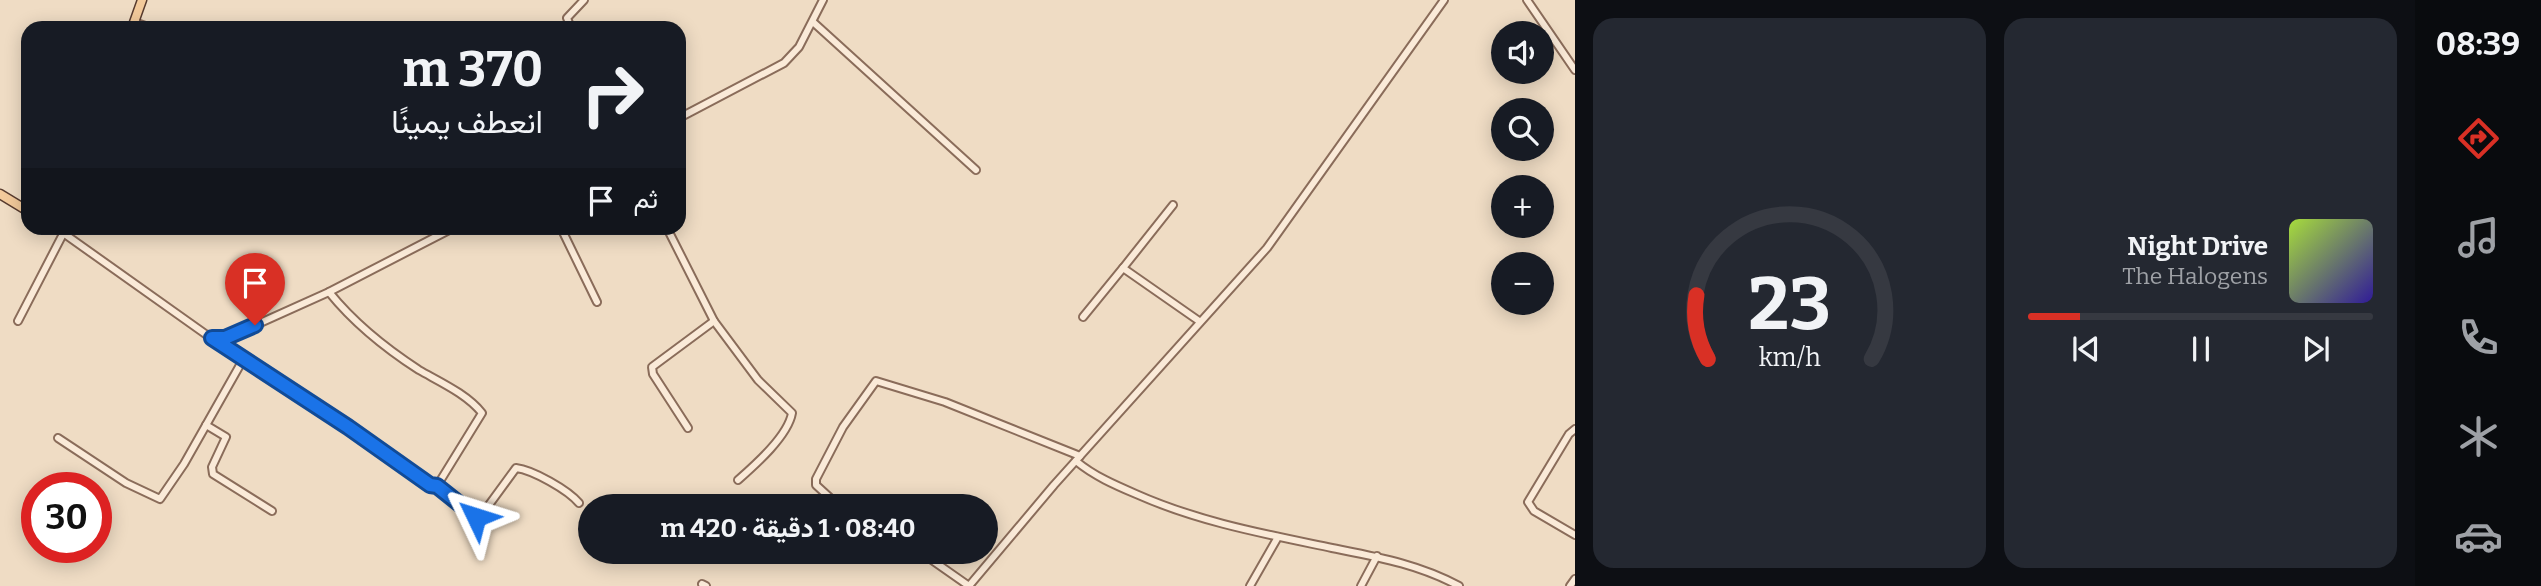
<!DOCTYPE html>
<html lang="ar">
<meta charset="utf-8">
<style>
:root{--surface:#171b24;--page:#242831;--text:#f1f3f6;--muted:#9ea1a6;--line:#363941;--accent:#d93025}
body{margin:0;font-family:Bitter,Vazirmatn,serif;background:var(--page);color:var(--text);direction:rtl;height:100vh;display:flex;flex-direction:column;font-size:26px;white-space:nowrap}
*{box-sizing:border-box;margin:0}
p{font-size:23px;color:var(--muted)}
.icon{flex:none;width:38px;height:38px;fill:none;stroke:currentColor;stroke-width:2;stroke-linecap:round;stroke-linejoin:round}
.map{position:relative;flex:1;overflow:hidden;direction:ltr}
.sheet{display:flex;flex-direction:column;gap:18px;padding:18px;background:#0d0f14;width:840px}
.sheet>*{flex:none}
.guide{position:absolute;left:21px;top:21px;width:665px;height:214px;border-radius:21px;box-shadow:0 4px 18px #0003;direction:rtl;background:#171b24;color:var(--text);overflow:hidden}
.buttons{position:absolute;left:1491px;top:21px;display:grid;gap:14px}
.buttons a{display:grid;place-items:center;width:63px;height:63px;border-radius:50%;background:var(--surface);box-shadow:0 4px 18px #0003;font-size:35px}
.speed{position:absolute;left:21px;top:472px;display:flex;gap:14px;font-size:35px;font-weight:700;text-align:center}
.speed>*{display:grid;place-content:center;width:91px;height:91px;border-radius:50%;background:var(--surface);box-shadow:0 4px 18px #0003;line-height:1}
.speed .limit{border:10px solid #d22;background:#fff;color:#111}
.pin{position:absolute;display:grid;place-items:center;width:60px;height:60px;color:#fff;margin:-72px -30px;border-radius:50% 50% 50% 0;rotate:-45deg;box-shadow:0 0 7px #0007}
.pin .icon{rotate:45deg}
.me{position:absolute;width:77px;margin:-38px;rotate:311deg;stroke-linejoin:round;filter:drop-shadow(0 0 5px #0008)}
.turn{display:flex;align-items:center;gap:24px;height:147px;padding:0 28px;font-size:32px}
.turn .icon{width:91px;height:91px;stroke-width:2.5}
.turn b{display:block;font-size:49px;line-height:60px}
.then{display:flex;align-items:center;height:66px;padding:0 28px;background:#0003;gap:14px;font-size:26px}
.sheet .card{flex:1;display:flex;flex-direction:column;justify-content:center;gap:10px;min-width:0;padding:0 24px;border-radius:21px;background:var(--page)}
.sheet .dial{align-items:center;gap:0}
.dial svg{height:182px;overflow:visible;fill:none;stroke:var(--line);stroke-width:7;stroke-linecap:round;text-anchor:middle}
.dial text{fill:var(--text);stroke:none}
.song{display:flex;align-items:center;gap:21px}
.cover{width:84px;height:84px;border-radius:10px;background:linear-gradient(135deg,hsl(80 70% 55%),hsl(250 70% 35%))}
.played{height:7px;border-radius:4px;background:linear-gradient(90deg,var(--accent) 15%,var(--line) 15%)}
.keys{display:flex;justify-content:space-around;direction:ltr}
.sheet .tiles{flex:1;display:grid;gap:18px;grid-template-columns:repeat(2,1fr)}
.trip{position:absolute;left:578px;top:494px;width:420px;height:70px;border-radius:35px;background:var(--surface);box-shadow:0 4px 18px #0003;font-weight:700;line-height:70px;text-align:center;direction:rtl}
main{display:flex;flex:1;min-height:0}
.tabs{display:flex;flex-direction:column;width:126px;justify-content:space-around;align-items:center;background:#090b0e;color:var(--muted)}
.tabs .icon{width:49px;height:49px}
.tabs .current{color:var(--accent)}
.tabs b{font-size:32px;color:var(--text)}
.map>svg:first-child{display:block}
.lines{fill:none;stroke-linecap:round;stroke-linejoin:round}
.minor-casing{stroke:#8a6c5a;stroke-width:10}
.major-casing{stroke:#583b2e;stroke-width:11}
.minor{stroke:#faead8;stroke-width:6}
.major{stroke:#f3ca9b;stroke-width:8}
.route-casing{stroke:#114b97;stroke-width:18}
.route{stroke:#1a73e8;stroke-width:12}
</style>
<main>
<nav class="tabs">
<b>08:39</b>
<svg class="icon current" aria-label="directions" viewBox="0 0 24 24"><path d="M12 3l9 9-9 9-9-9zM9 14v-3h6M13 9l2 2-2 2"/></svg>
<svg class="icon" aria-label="music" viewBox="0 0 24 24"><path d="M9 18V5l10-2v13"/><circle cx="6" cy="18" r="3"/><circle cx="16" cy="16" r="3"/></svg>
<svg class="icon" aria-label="phone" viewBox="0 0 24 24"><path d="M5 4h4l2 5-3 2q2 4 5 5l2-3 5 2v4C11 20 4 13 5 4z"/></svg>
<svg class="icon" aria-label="climate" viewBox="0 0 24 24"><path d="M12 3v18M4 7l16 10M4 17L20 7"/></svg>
<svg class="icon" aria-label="car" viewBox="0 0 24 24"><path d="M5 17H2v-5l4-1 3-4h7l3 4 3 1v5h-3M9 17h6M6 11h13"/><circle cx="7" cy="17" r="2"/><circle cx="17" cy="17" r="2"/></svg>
</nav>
<section class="sheet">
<div class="tiles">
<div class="card">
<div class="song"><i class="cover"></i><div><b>Night Drive</b><p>The Halogens</p></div></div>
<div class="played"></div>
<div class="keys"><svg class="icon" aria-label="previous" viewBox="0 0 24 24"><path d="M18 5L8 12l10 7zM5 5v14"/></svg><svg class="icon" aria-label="pause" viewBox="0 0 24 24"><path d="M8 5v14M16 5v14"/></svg><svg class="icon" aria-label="next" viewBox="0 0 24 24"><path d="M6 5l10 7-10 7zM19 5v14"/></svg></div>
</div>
<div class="card dial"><svg viewBox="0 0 100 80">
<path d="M14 69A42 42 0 1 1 86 69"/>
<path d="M14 69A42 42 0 0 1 9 41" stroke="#d93025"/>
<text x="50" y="56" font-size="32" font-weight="700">23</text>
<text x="50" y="72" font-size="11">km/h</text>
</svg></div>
</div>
</section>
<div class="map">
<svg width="1575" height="586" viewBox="0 0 1575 586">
<rect width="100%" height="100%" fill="#efdcc4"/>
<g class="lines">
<defs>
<g id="minor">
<polyline points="1527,0 1575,70"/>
<polyline points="134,22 151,28"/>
<polyline points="813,22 976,170"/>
<polyline points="571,28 567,18 584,0"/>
<polyline points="679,118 784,63 799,47 823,0"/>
<polyline points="561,228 597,302"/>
<path d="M667,228L714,321L758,380L792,413C788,436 755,465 738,480"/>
<polyline points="59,230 211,338 231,336 329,292 453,228"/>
<polyline points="1123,268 1173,205"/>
<path d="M329,292C354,323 385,348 419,370C440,382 467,394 482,413L437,486"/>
<polyline points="1083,317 1123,268 1199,321"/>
<polyline points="18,321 63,234"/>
<path d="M211,338L348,427L430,485L437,486L476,517L481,515L486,509L516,468C533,470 568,490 579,503"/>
<polyline points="206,425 226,437 212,467 213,474 272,511"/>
<polyline points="688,428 653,374 652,367 714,321"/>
<polyline points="1575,429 1569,434 1528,502 1534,511 1575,535"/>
<polyline points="58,438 126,483 160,499 184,464 244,358"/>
<path d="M1076,461C1094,476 1115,485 1136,494C1199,522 1265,534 1332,548C1377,557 1418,564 1459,586"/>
<polyline points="839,506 816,485 816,479 843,427 876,381 945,402 1080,456"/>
<polyline points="919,551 969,586"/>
<polyline points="702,584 706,586"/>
<polyline points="969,586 1054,485 1267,248 1444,0"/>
<polyline points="1250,586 1278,537"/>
<polyline points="1361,586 1377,556"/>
<polyline points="1570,586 1575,579"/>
</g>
<g id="major">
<polyline points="132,28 142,0"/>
<polyline points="0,194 28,211"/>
<polyline points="54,228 59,230 60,228"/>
</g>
</defs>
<!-- minor casing -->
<use href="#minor" class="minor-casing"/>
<!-- major casing -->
<use href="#major" class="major-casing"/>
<!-- minor -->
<use href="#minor" class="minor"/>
<!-- major -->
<use href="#major" class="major"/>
</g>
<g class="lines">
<defs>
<polyline id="route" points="255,325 225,338 212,338 348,427 430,485 437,486 476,517"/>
</defs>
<!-- route casing -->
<use href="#route" class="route-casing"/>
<!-- route -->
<use href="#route" class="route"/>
</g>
</svg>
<div class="buttons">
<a><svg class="icon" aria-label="sound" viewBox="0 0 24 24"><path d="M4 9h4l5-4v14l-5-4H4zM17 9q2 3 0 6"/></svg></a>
<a><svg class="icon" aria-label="search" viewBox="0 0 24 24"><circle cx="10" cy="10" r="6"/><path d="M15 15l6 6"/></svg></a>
<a>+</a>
<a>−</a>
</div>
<div class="speed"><div class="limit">30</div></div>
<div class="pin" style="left:255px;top:325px;background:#d93025"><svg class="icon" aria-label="arrive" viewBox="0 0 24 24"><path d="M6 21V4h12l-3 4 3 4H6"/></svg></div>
<svg class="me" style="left:476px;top:517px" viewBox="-20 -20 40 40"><path d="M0-17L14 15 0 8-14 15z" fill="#1a73e8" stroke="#fff" stroke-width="4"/></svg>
<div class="trip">08:40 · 1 دقيقة · 420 m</div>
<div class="guide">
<div class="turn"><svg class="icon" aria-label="right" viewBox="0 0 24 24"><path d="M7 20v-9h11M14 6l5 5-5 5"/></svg><div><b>370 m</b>انعطف يمينًا</div></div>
<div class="then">ثم<svg class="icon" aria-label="arrive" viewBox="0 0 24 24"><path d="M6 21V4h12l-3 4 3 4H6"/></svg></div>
</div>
</div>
</main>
